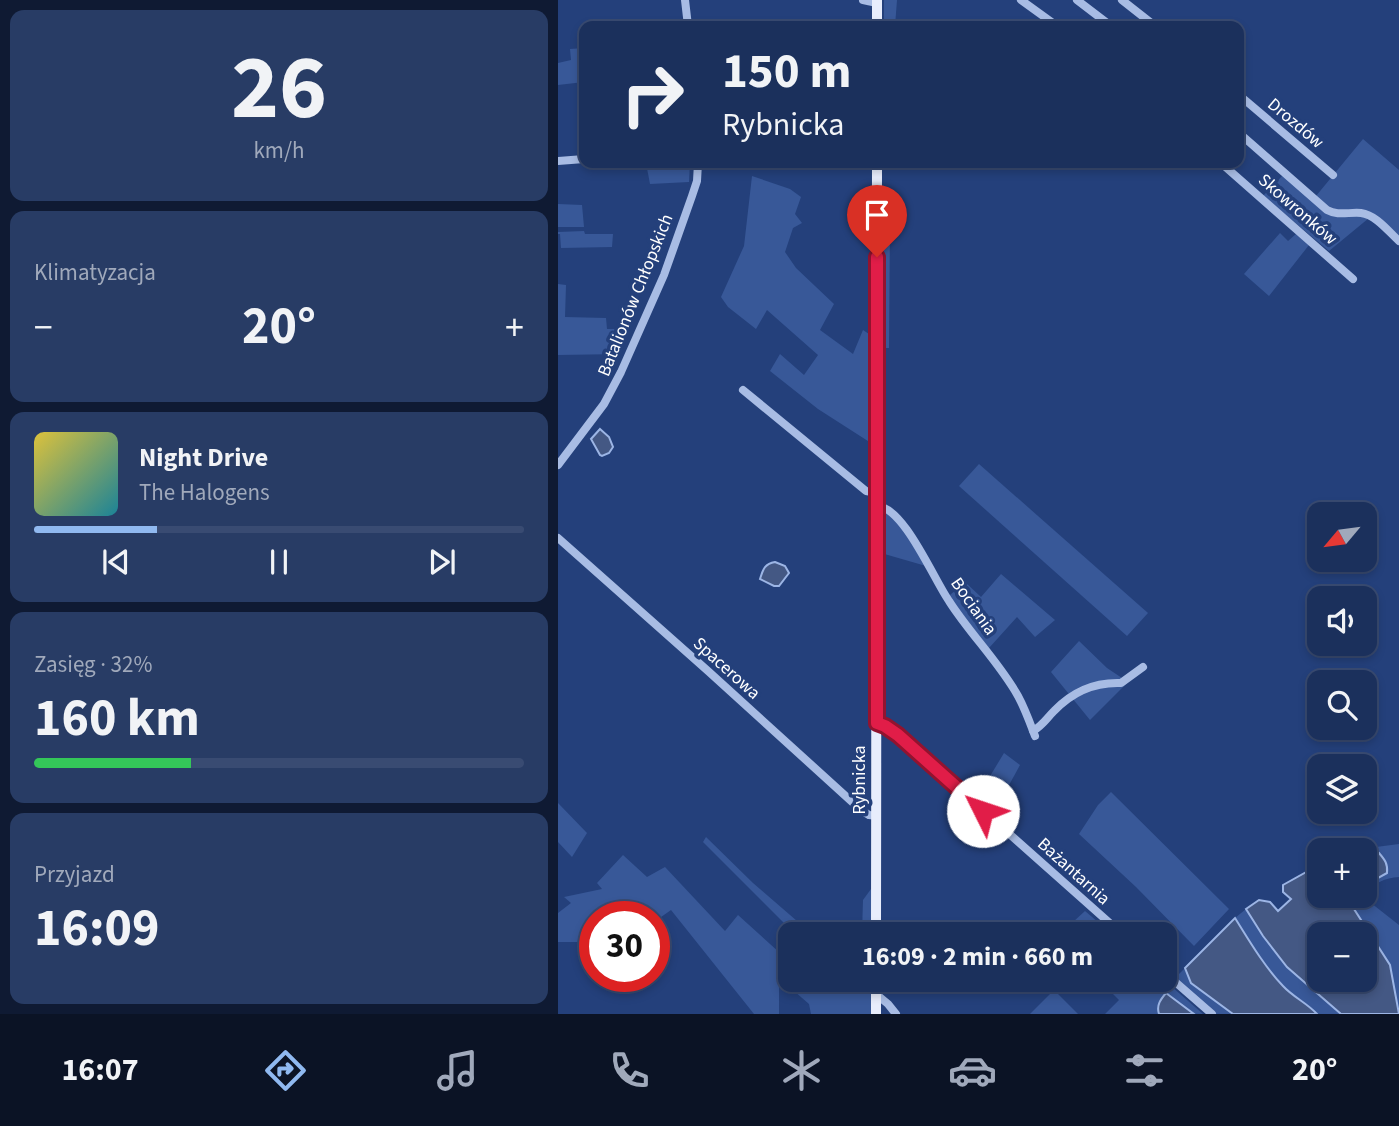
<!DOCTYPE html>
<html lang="pl">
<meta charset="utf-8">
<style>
:root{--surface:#1b305c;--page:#283c65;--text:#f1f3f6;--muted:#a0a9bb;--line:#394b72;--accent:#90b9f0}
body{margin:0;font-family:"Source Sans 3",sans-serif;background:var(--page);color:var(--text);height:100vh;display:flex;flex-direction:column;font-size:26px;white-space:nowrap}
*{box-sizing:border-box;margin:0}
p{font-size:23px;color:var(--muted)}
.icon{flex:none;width:38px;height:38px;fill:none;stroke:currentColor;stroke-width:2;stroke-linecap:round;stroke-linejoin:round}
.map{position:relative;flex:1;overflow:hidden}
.sheet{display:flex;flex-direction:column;gap:10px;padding:10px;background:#0f1a33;width:558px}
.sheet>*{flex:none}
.hud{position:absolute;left:21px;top:21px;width:665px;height:147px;border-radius:14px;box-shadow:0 4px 10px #0003,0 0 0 2px var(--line);background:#1b305c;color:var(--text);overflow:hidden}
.needle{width:46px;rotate:241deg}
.fabs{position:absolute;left:749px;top:502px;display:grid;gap:14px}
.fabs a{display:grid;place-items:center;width:70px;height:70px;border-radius:14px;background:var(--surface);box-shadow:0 4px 10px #0003,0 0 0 2px var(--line);font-size:35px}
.speed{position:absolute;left:21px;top:901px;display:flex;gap:14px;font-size:35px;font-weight:700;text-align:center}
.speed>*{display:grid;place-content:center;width:91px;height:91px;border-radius:50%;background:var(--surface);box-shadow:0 4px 10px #0003,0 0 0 2px var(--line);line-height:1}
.speed .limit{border:10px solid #d22;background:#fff;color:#111}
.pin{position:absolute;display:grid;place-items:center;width:60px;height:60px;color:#fff;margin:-72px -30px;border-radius:50% 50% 50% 0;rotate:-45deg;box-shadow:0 0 7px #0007}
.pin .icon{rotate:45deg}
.me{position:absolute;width:77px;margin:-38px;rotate:311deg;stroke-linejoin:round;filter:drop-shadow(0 0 5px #0008)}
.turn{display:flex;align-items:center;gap:24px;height:147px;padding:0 28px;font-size:32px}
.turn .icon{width:91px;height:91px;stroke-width:2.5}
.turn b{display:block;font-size:49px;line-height:60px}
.big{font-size:52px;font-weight:700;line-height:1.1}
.sheet .tile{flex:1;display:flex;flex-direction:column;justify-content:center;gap:10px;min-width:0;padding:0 24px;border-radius:14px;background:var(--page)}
.sheet .dial{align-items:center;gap:0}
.dial b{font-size:91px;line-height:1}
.song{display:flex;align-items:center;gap:21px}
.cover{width:84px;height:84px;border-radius:10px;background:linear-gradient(135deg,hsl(50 70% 55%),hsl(190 70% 35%))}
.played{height:7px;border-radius:4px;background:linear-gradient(90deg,var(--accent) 25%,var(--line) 25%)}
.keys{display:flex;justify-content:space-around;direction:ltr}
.heat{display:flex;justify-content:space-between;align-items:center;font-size:38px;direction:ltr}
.charge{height:10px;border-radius:5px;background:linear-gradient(90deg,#34c759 32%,var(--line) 0)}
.trip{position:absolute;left:220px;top:922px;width:399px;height:70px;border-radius:14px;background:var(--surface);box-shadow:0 4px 10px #0003,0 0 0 2px var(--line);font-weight:700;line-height:70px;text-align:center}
.dock{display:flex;height:112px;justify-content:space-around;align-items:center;background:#0b1325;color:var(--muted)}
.dock .icon{width:49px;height:49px}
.dock .selected{color:var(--accent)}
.dock b{font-size:32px;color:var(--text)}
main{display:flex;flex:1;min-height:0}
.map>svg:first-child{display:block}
.green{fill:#385898}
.water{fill:#445884;stroke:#9cb5e5;stroke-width:2;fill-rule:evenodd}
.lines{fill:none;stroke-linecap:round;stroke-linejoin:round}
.minor{stroke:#a8bce4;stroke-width:8}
.major{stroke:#e8edfc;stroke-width:10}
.route-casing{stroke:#92132f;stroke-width:18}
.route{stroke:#e11d48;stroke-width:12}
.labels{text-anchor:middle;stroke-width:7;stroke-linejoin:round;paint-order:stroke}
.street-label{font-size:18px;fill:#fff;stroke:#24407b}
</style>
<main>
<section class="sheet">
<div class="tile dial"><b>26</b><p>km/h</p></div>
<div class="tile"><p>Klimatyzacja</p>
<div class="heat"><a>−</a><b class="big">20°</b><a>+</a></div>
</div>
<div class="tile">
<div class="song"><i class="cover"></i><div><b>Night Drive</b><p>The Halogens</p></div></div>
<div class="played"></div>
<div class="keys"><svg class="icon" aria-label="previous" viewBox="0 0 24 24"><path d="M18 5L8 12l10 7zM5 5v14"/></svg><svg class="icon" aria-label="pause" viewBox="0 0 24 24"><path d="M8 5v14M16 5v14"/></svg><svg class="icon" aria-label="next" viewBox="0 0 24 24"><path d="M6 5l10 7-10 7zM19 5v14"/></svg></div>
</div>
<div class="tile"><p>Zasięg · 32%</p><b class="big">160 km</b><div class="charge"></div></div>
<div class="tile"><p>Przyjazd</p><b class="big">16:09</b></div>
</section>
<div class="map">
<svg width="841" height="1014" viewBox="0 0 841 1014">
<rect width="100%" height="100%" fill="#24407b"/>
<!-- green -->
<g class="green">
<polygon points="326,0 339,0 337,26 326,26"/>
<polygon points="26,48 26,82 0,85 0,63 13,60 12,49"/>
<polygon points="805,139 841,170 841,243 811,218 771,251 705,196 725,175 758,196"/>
<polygon points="88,163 132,163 131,182 92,184"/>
<polygon points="194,176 232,189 243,197 237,214 244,223 235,228 227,252 238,268 276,304 262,330 295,354 305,330 314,336 313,443 260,409 212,371 222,354 246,375 260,355 209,310 198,329 170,307 163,297 186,246"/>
<polygon points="0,204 24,205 26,227 0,227"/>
<polygon points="324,218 332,220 331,348 323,348"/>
<polygon points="26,231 27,234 55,234 54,247 3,248 2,234 0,234 0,232"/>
<polygon points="722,233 730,241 738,234 751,245 711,296 686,274"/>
<polygon points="0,284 8,285 7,317 48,318 49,329 71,329 63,354 0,355"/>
<polygon points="421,464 590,613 569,636 401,486"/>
<path d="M324,509C342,517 357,549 368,566L323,553Z"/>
<polygon points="443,574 497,620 477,637 459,617 431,648 393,600 392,595 407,582 423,597"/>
<polygon points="521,641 549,668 570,682 532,720 493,672"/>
<polygon points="446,753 462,765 435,814 417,801"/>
<polygon points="553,792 671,909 636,946 578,887 521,834 540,805"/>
<polygon points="0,803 29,833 14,857 0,842"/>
<polygon points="148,837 195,883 254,934 237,934 145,842"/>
<path d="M841,844V877C827,878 816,883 807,893V887L829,873L815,854L807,859V852L818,847Z"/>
<polygon points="65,855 89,877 107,867 167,931 180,915 233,963 233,980 314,980 314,1014 253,1014 251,1004 221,978 221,1014 196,1014 113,910 96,922 96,917 37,917 37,942 0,942 0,913 13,903 6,897 44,889 39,883"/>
<polygon points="313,889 313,934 304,934 305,900"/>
<polygon points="783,896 804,896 841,925 841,1014 832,965 794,906"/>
<path d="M688,909L705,936L729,967L783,1014H759C749,1003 735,997 725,986C706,966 692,942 677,918Z"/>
<polygon points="527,911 554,934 502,934"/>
<polygon points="627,968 633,983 675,1014 658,1014 617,978"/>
<polygon points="541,980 606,980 645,1014 636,1014 608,993 600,1010 601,1014 547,1014 561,1000"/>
<polygon points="496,990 520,1014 472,1014"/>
</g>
<!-- water -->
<g class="water">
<polygon points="42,429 51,437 55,447 51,453 44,456 42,455 33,439"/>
<path d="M217,562L227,566L231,573L221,586H216L202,579C205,570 206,564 217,562Z"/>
<path d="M821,853C827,860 830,864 829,873L818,879L807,887V859Z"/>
<path d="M752,870L761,878V896H783L794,906L832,965L841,1014H783L729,967L705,936L688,909L701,900L712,902L720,911L733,899L725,892V885ZM761,934H807V980H761Z"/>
<path d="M677,918C692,942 706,966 725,986C735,997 749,1003 759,1014H675L633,983L627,968Z"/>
<path d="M608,993L636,1014H601C598,1005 603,999 608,993Z"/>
</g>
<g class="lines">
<!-- minor -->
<g class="minor">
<polyline points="127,0 130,26"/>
<polyline points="305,0 319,3"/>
<polyline points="463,0 499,26"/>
<polyline points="519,0 553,26"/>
<polyline points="564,0 597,26"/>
<polyline points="681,95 775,175"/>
<path d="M681,133L769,210C780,216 790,212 803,213C818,215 830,231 841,241"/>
<polyline points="0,161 26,159"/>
<polyline points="663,163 795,279"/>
<polyline points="185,390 308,491 319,493"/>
<polyline points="0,465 46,404 63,372 106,275 134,196 139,181 140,163"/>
<path d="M319,506C346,507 376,580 391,601C412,634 441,662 460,696C467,709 472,723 477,736"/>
<polyline points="0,538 150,671 303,810 311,815 319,816"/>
<polyline points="319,723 324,724 340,735 564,934"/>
<path d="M475,731C485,725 488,719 496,711C514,692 537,682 563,683L585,667"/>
<polyline points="607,973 654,1014"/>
<polyline points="318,994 330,1004 338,1014"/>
</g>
<!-- major -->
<g class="major">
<polyline points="319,26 319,0"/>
<polyline points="318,934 319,163"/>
<polyline points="318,1014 318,980"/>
</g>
</g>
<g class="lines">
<defs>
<polyline id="route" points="319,257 319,723 327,726 340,735 425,811"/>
</defs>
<!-- route casing -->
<use href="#route" class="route-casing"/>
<!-- route -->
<use href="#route" class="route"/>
</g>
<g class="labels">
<!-- street labels -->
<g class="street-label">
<text transform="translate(738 123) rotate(40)" y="6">Drozdów</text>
<text transform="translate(740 209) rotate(41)" y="6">Skowronków</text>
<text transform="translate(77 295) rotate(-68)" y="6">Batalionów Chłopskich</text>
<text transform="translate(416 606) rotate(55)" y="6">Bociania</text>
<text transform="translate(169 668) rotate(42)" y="6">Spacerowa</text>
<text transform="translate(301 780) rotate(-90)" y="6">Rybnicka</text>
<text transform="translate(516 871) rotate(42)" y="6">Bażantarnia</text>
</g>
</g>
</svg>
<div class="fabs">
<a><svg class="needle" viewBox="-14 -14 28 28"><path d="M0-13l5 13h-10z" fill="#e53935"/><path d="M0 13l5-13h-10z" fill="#a0a9bb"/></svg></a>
<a><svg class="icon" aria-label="sound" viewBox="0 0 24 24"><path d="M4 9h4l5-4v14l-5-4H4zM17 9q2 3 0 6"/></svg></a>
<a><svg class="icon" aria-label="search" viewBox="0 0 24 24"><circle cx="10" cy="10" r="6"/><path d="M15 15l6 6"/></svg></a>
<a><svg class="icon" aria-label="layers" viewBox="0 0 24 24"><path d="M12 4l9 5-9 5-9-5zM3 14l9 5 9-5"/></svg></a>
<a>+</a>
<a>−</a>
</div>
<div class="speed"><div class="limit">30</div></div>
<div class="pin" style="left:319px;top:257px;background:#d93025"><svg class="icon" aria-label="arrive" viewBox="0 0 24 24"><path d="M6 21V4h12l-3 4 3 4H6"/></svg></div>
<svg class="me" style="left:425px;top:811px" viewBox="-20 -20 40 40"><circle r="19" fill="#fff"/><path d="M0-13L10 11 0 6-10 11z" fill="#e11d48"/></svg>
<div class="trip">16:09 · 2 min · 660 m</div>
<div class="hud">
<div class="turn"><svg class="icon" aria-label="right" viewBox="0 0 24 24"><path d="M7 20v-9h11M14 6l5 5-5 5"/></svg><div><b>150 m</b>Rybnicka</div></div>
</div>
</div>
</main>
<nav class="dock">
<b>16:07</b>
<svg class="icon selected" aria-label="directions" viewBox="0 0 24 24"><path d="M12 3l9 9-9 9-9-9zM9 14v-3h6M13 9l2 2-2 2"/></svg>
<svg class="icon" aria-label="music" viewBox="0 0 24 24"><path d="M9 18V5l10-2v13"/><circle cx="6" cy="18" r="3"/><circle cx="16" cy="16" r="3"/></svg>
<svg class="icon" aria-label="phone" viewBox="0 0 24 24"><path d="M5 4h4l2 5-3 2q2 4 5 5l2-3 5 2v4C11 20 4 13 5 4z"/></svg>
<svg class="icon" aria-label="climate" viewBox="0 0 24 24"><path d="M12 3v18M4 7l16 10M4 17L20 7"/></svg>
<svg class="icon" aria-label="car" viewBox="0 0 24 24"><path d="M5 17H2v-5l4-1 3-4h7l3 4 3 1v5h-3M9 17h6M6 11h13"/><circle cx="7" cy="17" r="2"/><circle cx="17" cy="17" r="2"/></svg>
<svg class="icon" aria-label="filters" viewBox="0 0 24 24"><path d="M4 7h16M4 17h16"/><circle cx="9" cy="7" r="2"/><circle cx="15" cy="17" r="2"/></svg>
<b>20°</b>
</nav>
